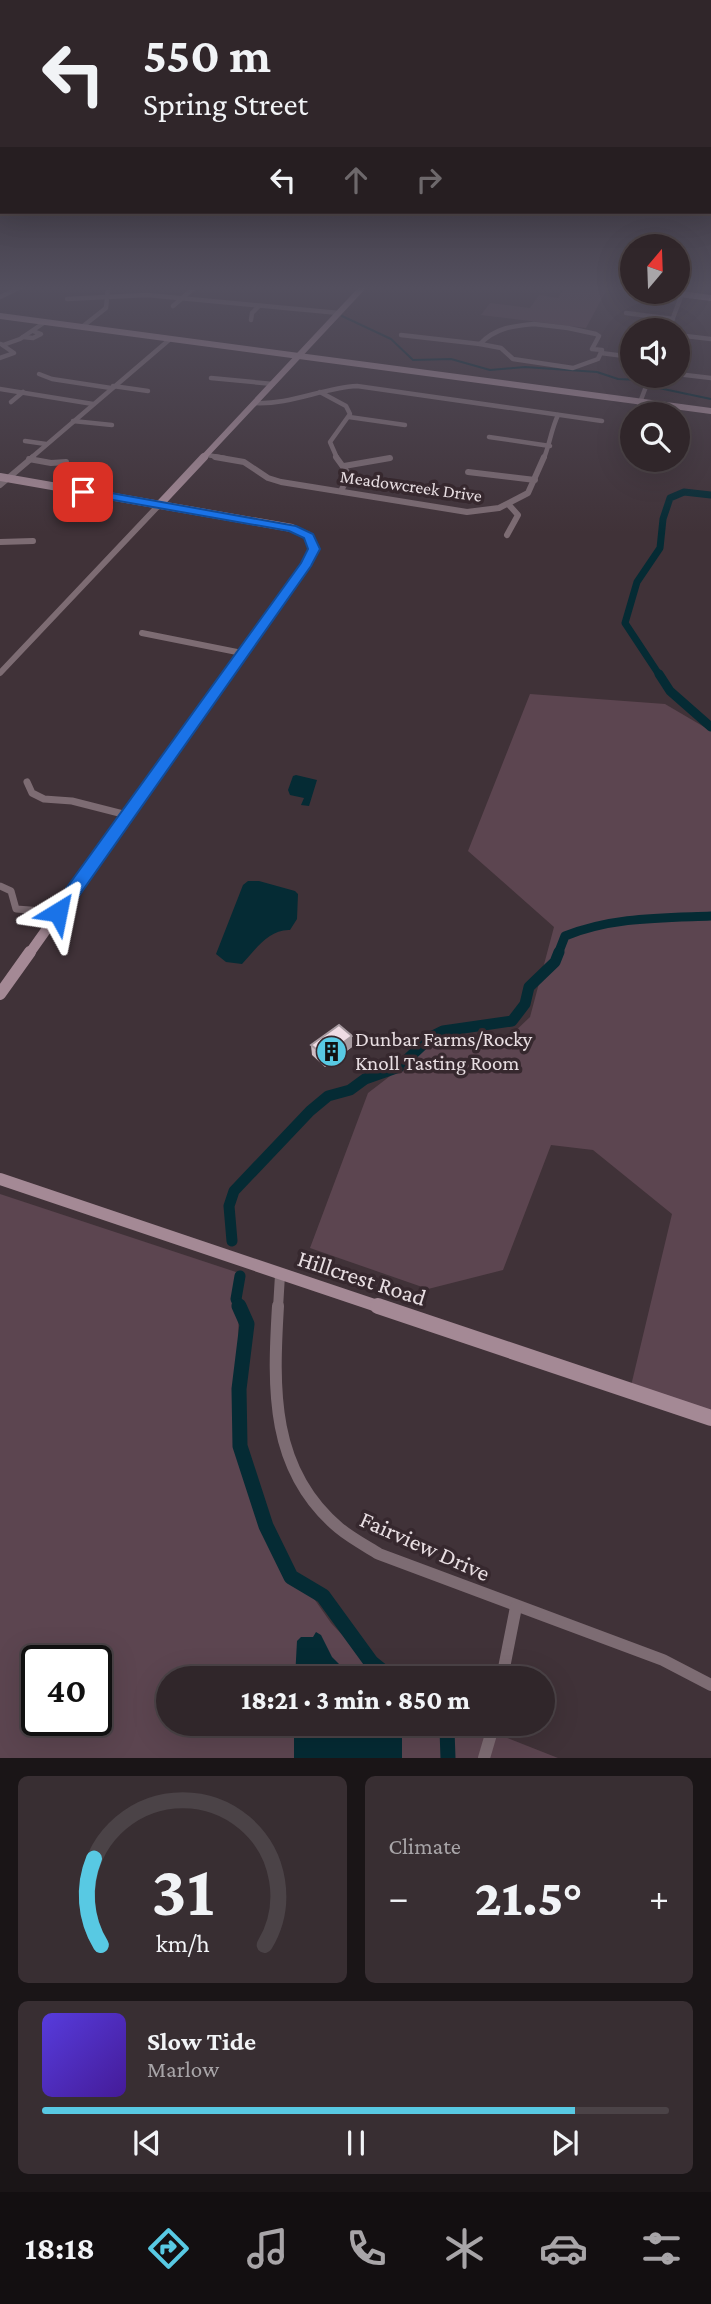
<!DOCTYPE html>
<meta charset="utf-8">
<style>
:root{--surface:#30262a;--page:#382e32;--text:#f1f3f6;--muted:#a8a5a8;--line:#4b4347;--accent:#58c9e3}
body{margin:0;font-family:"Crimson Pro",serif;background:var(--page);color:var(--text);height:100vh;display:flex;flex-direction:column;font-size:26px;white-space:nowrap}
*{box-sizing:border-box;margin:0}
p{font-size:23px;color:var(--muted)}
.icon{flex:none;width:38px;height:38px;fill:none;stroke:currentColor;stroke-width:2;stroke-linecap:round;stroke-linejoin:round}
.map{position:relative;height:1758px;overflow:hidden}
.drawer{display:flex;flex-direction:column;gap:18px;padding:18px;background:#1a1517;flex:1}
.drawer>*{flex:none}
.banner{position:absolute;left:0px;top:0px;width:712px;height:214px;box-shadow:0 7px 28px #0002,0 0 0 2px var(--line);background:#30262a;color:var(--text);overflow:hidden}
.needle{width:46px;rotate:19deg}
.buttons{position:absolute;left:620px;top:234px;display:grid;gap:14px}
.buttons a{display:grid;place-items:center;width:70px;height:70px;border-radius:50%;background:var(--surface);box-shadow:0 7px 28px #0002,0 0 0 2px var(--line);font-size:35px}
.speed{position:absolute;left:21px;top:1645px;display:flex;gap:14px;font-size:35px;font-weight:700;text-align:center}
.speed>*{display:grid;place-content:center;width:91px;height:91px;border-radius:50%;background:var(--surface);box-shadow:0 7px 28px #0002,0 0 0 2px var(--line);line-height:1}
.speed .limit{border:4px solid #111;border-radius:10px;background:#fff;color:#111}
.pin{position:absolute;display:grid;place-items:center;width:60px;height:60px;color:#fff;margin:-30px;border-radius:14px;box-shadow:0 4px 10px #0006}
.me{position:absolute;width:77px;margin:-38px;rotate:35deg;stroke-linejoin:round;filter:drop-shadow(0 0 5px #0008)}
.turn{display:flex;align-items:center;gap:24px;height:147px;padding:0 28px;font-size:32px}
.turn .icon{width:91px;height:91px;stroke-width:2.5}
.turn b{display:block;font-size:49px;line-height:60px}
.lanes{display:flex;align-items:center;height:66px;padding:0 28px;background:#0003;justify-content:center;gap:35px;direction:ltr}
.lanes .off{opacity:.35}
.big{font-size:52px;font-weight:800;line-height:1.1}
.drawer .card{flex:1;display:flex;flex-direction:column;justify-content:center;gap:10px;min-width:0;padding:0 24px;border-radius:10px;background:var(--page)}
.drawer .dial{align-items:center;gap:0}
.dial svg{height:182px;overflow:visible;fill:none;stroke:var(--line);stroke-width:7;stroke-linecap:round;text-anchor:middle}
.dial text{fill:var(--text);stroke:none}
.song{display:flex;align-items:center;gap:21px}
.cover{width:84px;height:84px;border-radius:10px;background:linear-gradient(135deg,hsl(250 70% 55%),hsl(260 70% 35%))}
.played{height:7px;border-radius:4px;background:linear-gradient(90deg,var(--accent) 85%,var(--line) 85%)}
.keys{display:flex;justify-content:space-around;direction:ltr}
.heat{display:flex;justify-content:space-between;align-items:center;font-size:38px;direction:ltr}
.drawer .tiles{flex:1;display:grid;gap:18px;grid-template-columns:1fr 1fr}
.card:last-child{grid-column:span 2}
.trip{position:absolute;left:156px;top:1666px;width:399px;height:70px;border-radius:35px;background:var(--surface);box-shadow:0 7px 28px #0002,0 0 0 2px var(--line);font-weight:800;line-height:70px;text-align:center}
.menu{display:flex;height:112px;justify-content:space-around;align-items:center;background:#130f11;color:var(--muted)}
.menu .icon{width:49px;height:49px}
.menu .on{color:var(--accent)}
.menu b{font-size:32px;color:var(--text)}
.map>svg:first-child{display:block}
.green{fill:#5c4550;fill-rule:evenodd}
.water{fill:#052b34}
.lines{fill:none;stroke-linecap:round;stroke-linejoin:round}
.stream{stroke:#052b34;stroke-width:2}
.canal-far3{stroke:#052b34;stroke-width:7}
.canal-far2{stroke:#052b34;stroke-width:9}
.canal-far1{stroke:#052b34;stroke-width:11}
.canal{stroke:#052b34;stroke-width:15}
.street-far4{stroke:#7d6c73;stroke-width:4.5}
.street-far3{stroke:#7d6c73;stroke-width:6}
.street-far2{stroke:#7d6c73;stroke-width:7}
.street-far1{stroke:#7d6c73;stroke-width:10}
.street{stroke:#7d6c73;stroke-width:12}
.secondary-far4{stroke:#a48995;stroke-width:6}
.secondary-far3{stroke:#a48995;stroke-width:8}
.secondary-far2{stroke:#a48995;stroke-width:10}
.secondary-far1{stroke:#a48995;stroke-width:12}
.secondary{stroke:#a48995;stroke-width:16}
.wall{fill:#cebdc4}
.shaded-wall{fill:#a79aa0}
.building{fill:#efdce4;stroke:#a79aa0;stroke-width:2}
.route{fill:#1a73e8;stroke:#114b97;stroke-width:2}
.labels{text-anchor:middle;stroke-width:7;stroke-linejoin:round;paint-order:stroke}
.far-street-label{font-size:18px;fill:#e8dee2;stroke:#36282e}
.poi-label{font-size:21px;fill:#e8dee2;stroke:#36282e;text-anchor:start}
.near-street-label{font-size:24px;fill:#e8dee2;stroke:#36282e}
</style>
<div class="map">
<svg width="711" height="1758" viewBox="0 0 711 1758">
<rect width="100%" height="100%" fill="#403238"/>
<!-- green -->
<g class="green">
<polygon points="565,287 608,287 586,328 481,315 490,303 530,308 539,295 558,298"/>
<polygon points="530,694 665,704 711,731 711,1414 630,1390 672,1214 593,1150 551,1145 503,1270 428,1289 310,1248 368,1093 437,1040 505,1041 530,1017 554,927 468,851"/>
<path d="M0,1194L239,1273L237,1445L262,1524L331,1623L383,1678H168V1724H472L558,1758H0ZM37,1661H96V1720H37Z"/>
</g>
<!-- water -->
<g class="water">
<polygon points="296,775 317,780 309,806 301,805 304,798 290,795 288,790 293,776"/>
<path d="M248,881H259L295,891L298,894L297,919L290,930C269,929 256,949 242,964L226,962L216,954L243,885Z"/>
<polygon points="316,1632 321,1635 332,1657 353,1678 295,1678 297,1641 301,1637 313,1637"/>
<rect x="294" y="1724" width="108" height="34"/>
</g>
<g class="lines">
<!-- stream -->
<g class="stream">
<polyline points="342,316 391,339 413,360 451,359 490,370 525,367 597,372 618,379 640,380"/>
<polyline points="654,387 711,399"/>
</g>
<!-- canal-far3 -->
<polyline class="canal-far3" points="660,676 625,623 637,582 660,548 663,519 670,498 684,492 711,495"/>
<!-- canal-far2 -->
<g class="canal-far2">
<polyline points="659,674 670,691 711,727"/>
<path d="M558,954L565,936C612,917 661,918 711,916"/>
</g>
<!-- canal-far1 -->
<g class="canal-far1">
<polyline points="232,1241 229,1206 234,1191 310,1111 328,1096 350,1090 365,1079 399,1067 431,1037 443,1031 512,1021 525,1004 529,987 555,962 559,952"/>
<polyline points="240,1308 236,1299 240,1276"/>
</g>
<!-- canal -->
<g class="canal">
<polyline points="239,1306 247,1324 239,1389 240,1446 266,1526 291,1577 323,1596 371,1662 391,1678"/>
<polyline points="442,1724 447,1730 448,1758"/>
</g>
<!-- street-far4 -->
<g class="street-far4">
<polyline points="0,297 21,287"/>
<polyline points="67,299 147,295 339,313"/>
<polyline points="173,306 195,287"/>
<polyline points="626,313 673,319"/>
<polyline points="251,320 252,313 259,306"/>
<path d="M534,324L568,328L596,334L599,336L592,349L602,350L598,359L573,368L513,359L501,348L480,344C495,328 512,326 534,324Z"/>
<polyline points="82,327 106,308 108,287"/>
<polyline points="668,331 682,294"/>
<polyline points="401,335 480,344"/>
<polyline points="677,335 711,339"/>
<polyline points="23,337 33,338 41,334 33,331"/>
<polyline points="3,345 20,339 45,322"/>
<polyline points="601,353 632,357"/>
<polyline points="0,358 14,353 1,344"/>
<polyline points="39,374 52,379 111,388"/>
<polyline points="677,374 711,378"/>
<polyline points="211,378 273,384"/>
<polyline points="113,386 148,391"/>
<polyline points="0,389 93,404"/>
<polyline points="320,392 346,406 350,414 330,442 337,458"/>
<polyline points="11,402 23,392"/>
<path d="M254,403C290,405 322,388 357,386L602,421"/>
<polyline points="639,405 650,376"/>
<polyline points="349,417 405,425"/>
<polyline points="73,421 112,425"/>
<polyline points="489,437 550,446"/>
<polyline points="25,441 46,444"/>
<polyline points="207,455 225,458"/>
<polyline points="31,458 169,340"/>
<path d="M544,458C550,443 551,430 558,415"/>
</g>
<!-- street-far3 -->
<g class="street-far3">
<polyline points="215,457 244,462 268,478 281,482 467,512 499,508 528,493 544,457"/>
<polyline points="336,457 349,475 341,491"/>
<polyline points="29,459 51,463 66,462"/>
<polyline points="344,466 390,458"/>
<polyline points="468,472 535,480"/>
<polyline points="0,485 33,457"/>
<polyline points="507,535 518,515 509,505"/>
<polyline points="0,542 33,541"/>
<polyline points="142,633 242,653"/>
<polyline points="0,673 159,505"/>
</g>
<!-- street-far2 -->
<g class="street-far2">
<polyline points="27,782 32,793 44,799 72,801 127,815"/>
<polyline points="0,886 11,891 16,909 58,912"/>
</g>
<!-- street-far1 -->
<polyline class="street-far1" points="278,1308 280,1275"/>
<!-- street -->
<g class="street">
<path d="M278,1306C273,1389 270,1470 339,1528C351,1538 366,1546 379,1554L663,1660L711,1685"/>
<polyline points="502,1678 516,1607"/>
<polyline points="484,1758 494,1724"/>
</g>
<!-- secondary-far4 -->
<g class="secondary-far4">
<polyline points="621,287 632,288"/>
<polyline points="665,292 711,298"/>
<polyline points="0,316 711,411"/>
<polyline points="203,458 363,287"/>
</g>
<!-- secondary-far3 -->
<g class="secondary-far3">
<polyline points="0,477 292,528 309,536 314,549 307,564 227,676"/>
<polyline points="159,505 204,457"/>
</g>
<!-- secondary-far2 -->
<polyline class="secondary-far2" points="29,954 228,674"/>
<!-- secondary-far1 -->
<g class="secondary-far1">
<polyline points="0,994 30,952"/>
<polyline points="0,1179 383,1308"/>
</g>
<!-- secondary -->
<polyline class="secondary" points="378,1306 711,1418"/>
</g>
<!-- wall -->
<polygon class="wall" points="352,1036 352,1047 325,1067 312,1055 311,1045"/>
<!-- shaded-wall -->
<polygon class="shaded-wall" points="352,1036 352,1047 325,1067 325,1056"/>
<!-- building -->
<polygon class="building" points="339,1025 352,1036 325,1056 311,1045"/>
<!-- sky -->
<linearGradient id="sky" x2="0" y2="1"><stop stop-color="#231c1f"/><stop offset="0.54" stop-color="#534f5e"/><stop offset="1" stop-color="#534f5e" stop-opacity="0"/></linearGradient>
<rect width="711" height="533" fill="url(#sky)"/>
<!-- route -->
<polygon class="route" points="83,488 296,526 313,534 320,549 311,566 64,917 58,918 50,912 52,908 301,563 308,549 304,538 289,531 79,494 79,489"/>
<!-- icons -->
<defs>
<symbol id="building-disc" viewBox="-11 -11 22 22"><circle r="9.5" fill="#58c9e3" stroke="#36282e"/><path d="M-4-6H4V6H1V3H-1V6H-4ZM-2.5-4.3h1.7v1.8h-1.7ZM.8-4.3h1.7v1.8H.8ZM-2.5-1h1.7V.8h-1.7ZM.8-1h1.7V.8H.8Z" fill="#111"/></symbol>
</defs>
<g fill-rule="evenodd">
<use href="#building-disc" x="314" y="1034" width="35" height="35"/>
</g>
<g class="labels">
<!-- far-street labels -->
<g class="far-street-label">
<text transform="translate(411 486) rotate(8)" y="6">Meadowcreek Drive</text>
</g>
<!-- poi labels -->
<g class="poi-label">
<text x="355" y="1046">Dunbar Farms/Rocky<tspan x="355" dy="24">Knoll Tasting Room</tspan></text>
</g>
<!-- near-street labels -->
<g class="near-street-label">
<text transform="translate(362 1278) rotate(18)" y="8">Hillcrest Road</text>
<text transform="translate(425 1546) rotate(24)" y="8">Fairview Drive</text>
</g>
</g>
</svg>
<div class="buttons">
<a><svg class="needle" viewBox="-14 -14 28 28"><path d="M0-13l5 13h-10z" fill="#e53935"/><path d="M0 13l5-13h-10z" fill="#a8a5a8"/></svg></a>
<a><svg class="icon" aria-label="sound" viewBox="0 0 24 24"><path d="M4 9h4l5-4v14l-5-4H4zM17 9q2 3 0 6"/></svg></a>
<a><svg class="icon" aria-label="search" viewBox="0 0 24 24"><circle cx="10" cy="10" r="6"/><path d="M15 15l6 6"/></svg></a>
</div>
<div class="speed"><div class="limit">40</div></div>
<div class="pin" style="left:83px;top:492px;background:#d93025"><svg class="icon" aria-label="arrive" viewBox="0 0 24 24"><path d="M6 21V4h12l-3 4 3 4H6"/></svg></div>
<svg class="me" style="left:58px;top:912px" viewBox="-20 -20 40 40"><path d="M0-17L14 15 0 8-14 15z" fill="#1a73e8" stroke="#fff" stroke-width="4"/></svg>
<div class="trip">18:21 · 3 min · 850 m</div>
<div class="banner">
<div class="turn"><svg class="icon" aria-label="left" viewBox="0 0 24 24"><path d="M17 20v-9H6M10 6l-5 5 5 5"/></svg><div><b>550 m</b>Spring Street</div></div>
<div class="lanes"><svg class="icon" aria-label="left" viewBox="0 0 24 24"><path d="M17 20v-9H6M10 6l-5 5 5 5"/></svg><svg class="icon off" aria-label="ahead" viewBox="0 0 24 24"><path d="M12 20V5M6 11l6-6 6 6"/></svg><svg class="icon off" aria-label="right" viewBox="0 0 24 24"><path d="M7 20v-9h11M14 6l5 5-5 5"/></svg></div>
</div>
</div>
<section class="drawer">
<div class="tiles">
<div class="card dial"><svg viewBox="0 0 100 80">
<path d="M14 69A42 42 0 1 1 86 69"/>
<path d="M14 69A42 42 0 0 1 11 31" stroke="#58c9e3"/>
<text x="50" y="56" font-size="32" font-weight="700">31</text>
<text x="50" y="72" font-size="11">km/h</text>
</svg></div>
<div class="card"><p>Climate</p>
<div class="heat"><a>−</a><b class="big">21.5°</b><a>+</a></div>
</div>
<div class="card">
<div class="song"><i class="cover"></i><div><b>Slow Tide</b><p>Marlow</p></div></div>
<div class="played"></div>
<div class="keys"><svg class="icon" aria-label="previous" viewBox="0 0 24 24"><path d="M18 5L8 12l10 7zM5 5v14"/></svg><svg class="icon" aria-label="pause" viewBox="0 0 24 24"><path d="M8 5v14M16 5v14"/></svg><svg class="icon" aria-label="next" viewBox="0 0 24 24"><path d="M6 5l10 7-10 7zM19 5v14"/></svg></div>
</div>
</div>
</section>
<nav class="menu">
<b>18:18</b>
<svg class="icon on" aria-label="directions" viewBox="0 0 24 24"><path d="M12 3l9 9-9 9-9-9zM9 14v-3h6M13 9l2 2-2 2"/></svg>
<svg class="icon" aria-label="music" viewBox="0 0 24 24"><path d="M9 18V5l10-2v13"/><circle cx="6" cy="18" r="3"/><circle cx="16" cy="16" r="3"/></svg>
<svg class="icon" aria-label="phone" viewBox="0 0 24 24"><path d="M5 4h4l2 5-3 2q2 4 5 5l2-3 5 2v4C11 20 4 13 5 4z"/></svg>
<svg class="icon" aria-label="climate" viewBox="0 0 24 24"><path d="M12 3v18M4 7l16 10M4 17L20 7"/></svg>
<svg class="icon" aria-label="car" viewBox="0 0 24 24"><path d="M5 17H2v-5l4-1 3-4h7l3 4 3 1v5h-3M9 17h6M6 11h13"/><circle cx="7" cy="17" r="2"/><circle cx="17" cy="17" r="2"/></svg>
<svg class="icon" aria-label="filters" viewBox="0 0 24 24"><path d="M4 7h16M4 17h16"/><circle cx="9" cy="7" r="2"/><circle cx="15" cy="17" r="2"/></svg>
</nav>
